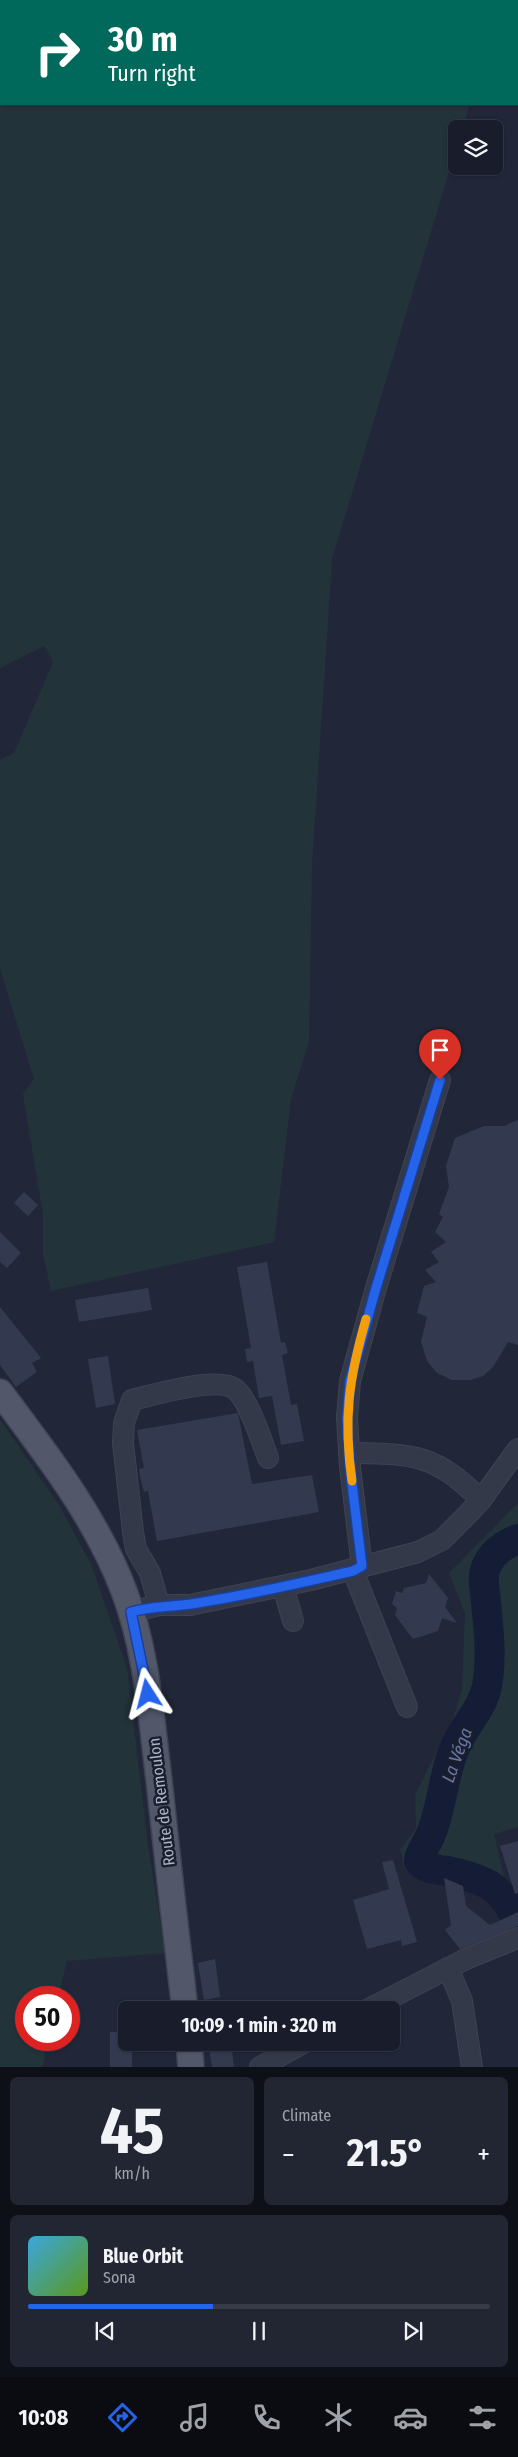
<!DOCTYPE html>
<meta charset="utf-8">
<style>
:root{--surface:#191d2b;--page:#222633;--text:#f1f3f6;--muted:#9fa2a9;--line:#373b47;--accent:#2563eb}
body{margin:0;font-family:"Fira Sans Condensed",sans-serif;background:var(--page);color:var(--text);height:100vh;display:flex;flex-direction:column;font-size:19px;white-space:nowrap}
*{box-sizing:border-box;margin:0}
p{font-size:16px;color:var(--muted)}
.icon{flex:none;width:28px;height:28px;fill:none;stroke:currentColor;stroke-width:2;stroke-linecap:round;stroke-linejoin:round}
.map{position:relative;height:2067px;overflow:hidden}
.drawer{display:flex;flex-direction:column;gap:10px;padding:10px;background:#0e1018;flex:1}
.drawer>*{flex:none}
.guide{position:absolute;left:0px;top:0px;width:519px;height:105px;box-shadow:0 1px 4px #0004,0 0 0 1px var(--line);background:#00695c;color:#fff;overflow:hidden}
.buttons{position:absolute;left:448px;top:120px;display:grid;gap:10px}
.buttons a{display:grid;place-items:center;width:55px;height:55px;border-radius:8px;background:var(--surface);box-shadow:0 1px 4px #0004,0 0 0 1px var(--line);font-size:25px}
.speed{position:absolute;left:15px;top:1986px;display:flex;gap:10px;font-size:25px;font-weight:700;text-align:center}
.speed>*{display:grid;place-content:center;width:65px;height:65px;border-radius:50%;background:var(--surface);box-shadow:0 1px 4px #0004,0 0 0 1px var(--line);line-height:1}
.speed .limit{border:8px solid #d22;background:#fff;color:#111}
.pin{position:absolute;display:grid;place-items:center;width:42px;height:42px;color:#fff;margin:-51px -21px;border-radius:50% 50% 50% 0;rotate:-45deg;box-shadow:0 0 5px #0007}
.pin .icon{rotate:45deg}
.me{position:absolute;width:55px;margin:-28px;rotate:351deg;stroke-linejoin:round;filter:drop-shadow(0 0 4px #0008)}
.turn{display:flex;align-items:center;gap:18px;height:105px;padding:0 25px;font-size:22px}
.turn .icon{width:65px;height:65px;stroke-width:2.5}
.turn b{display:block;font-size:35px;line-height:42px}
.big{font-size:38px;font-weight:700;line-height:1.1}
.drawer .tile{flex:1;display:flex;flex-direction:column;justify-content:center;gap:8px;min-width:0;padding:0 18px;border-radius:8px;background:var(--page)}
.drawer .dial{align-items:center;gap:0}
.dial b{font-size:65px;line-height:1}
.song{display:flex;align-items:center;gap:15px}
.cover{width:60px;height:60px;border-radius:8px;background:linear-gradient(135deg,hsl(200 70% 55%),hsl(90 70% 35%))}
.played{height:5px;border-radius:2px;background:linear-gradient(90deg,var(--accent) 40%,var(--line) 40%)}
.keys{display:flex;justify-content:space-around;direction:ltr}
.heat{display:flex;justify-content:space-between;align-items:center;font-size:28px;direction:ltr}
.drawer .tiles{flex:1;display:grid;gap:10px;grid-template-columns:1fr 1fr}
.tile:last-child{grid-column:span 2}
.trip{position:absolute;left:118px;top:2001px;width:282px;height:50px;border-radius:8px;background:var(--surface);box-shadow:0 1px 4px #0004,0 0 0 1px var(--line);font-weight:700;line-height:50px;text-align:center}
.dock{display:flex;height:80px;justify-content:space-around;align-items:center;background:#0a0c11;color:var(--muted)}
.dock .icon{width:35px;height:35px}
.dock .on{color:var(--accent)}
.dock b{font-size:22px;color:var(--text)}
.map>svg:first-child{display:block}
.green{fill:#23333a}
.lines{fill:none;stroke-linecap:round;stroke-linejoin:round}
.river{stroke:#151c36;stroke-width:30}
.building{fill:#333a50}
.minor-casing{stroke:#3e4353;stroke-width:22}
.major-casing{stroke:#3e4353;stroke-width:28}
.minor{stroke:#343949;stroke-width:20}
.major{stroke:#52586a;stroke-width:25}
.route-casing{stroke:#184099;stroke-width:12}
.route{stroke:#2563eb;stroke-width:9}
.slow{stroke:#f59e0b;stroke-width:9}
.labels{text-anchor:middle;stroke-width:5;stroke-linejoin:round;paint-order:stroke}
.street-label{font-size:16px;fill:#afb4c6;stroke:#1a1f2e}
.water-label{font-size:18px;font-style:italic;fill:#6877a5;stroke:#1a1f2e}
</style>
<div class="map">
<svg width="518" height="2067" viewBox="0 0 518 2067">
<rect width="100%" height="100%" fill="#212739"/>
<!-- green -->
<g class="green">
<polygon points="0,0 501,0 1,1 1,104 470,104 462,129 456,129 456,149 332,559 312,865 309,1042 291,1099 274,1242 51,1291 43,1253 43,1214 23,1094 34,1079 0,969 0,760 14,753 53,662 44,646 0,668"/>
<polygon points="0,1419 60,1507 91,1564 127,1668 148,1846 165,1953 67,1961 58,1997 26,1998 26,2040 47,2040 43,2067 0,2067"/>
<polygon points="518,1503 518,1827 494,1834 507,1890 491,1877 446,1862 434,1881 406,1871 400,1850 416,1828 415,1795 453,1719 462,1689 465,1614 449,1573"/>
</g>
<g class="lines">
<!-- river -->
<path class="river" d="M518,1539C499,1546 482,1561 484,1583C487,1614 493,1656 487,1686C483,1707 466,1724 457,1743C443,1772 443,1805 431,1834C427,1845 420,1850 419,1861C427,1870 436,1869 447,1871C485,1879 504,1887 518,1924"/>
</g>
<!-- building -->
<g class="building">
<polygon points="518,1120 518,1345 508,1342 493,1367 483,1376 470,1380 452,1380 437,1373 427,1361 421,1342 427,1317 417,1313 424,1286 436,1282 425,1270 439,1262 431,1252 446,1242 435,1232 443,1217 439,1214 449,1187 446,1166 455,1138 484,1126 504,1126"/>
<polygon points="24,1192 38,1205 28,1216 14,1203"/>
<polygon points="0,1232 21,1253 7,1268 0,1262"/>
<polygon points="267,1262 281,1343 285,1342 288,1353 282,1355 291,1405 297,1404 304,1441 281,1445 272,1396 259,1398 253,1361 247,1362 245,1349 251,1348 237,1267"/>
<polygon points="148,1288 152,1310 79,1322 75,1300"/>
<polygon points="0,1307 41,1358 32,1363 37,1372 16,1387 0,1365"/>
<polygon points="108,1356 115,1404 96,1408 88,1359"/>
<polygon points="238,1413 252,1484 312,1475 319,1512 157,1541 148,1491 144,1492 140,1476 139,1469 144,1468 137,1430"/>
<polygon points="429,1574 448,1598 445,1607 457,1623 442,1618 438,1631 413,1639 395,1615 397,1608 392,1604 396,1591 402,1593 404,1588 426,1583"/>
<polygon points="518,1841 518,1893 515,1894 500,1846"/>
<polygon points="393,1860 417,1942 402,1946 401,1940 367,1949 353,1900 389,1889 382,1862"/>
<polygon points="444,1878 463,1886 466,1906 490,1925 518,1912 518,1926 460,1949 445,1930 451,1925"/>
<polygon points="215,1959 220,1997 204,2000 198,1963"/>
<polygon points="110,2032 126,2032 126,2042 132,2042 132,2067 110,2067"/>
<polygon points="208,2042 231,2042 234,2067 212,2067"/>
</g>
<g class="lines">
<defs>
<g id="minor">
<path d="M349,1453C413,1454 434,1453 481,1500"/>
<polyline points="362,1567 350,1467 347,1418 350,1381 376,1288 440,1080"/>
<polyline points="353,1571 407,1707"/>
<polyline points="283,1586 293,1621"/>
<path d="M159,1605L150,1573L136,1549L133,1532L123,1443L124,1423L132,1400C153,1395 217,1376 235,1389C249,1400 262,1442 268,1458"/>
<polyline points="131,1612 159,1605 190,1605 311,1580 418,1552 442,1540 468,1514 481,1500 518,1449"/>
<polyline points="448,1968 462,2001 472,2067"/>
<polyline points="367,2010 468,1958 518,1938"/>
<polyline points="260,2067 305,2042"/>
</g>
<g id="major">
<path d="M0,1392C47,1455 96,1517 124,1591C147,1651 151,1717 159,1780C167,1857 176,1933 185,2010"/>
<polyline points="189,2042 191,2067"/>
</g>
</defs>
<!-- minor casing -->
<use href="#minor" class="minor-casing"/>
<!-- major casing -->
<use href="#major" class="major-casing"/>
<!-- minor -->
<use href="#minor" class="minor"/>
<!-- major -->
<use href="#major" class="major"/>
</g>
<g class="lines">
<defs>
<path id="route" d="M148,1694L131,1612C152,1606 170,1607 191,1604C245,1596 299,1583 353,1571L362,1566L350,1467L347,1418L350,1381L376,1288L440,1080"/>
</defs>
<!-- route casing -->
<use href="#route" class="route-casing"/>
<!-- route -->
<use href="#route" class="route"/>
<!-- slow -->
<path class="slow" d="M352,1481C343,1419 349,1378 366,1319"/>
</g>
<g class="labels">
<!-- street labels -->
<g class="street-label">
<text transform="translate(161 1802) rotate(-97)" y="6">Route de Remoulon</text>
</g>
<!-- water labels -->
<g class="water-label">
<text transform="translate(457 1755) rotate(-70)" y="6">La Véga</text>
</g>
</g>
</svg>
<div class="buttons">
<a><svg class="icon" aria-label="layers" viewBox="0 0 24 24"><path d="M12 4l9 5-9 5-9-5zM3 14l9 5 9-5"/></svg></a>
</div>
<div class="speed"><div class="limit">50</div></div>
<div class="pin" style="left:440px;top:1080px;background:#d93025"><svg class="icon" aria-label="arrive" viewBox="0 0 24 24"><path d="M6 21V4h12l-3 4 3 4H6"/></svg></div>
<svg class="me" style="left:148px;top:1694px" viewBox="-20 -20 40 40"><path d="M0-17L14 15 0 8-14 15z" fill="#2563eb" stroke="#fff" stroke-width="4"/></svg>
<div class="trip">10:09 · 1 min · 320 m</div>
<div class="guide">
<div class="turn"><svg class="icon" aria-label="right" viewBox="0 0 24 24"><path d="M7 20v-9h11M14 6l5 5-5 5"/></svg><div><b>30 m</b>Turn right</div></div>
</div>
</div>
<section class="drawer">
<div class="tiles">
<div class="tile dial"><b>45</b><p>km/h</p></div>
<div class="tile"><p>Climate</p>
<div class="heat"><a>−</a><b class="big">21.5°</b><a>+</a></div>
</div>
<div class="tile">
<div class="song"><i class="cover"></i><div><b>Blue Orbit</b><p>Sona</p></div></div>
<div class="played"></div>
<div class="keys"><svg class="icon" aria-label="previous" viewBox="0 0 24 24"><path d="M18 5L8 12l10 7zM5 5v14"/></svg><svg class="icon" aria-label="pause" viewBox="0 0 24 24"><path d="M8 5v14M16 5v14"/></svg><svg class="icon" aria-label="next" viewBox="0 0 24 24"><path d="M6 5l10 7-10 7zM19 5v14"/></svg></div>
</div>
</div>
</section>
<nav class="dock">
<b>10:08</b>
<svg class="icon on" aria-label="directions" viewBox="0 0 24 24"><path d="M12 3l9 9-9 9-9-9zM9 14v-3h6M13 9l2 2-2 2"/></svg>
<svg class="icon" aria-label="music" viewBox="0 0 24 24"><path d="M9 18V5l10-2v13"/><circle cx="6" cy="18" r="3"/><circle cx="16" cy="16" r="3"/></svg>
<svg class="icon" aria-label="phone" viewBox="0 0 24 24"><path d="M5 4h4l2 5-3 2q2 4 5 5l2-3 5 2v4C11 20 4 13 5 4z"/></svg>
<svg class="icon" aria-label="climate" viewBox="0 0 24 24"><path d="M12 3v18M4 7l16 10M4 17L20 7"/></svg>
<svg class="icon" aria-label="car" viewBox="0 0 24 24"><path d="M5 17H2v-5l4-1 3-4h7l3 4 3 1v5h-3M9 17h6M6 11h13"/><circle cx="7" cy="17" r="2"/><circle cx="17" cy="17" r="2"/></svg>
<svg class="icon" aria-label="filters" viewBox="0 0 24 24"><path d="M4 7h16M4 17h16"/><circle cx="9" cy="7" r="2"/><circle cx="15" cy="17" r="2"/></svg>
</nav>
